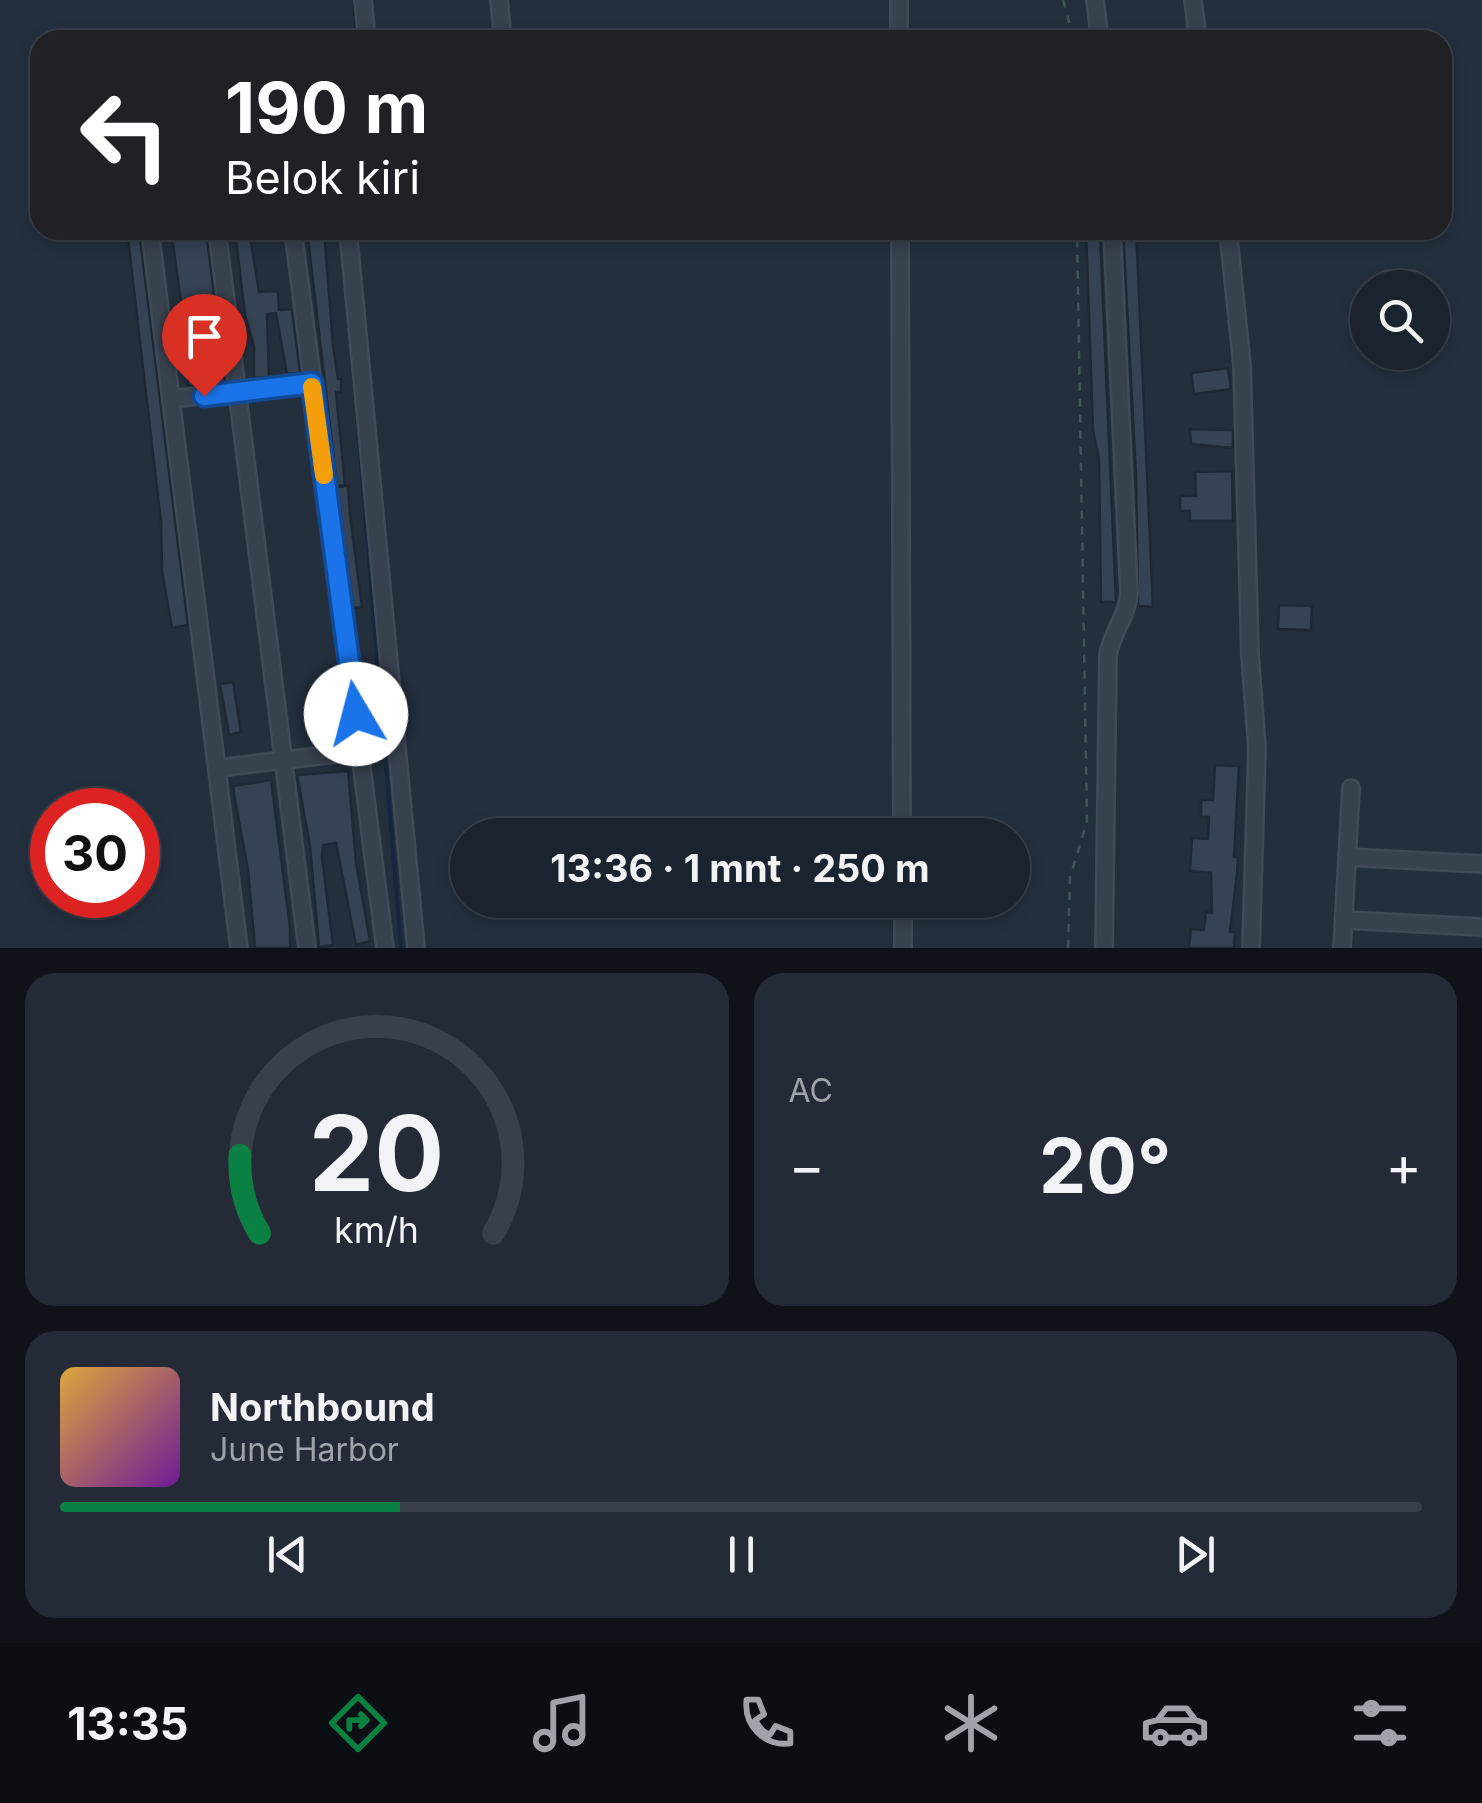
<!DOCTYPE html>
<html lang="id">
<meta charset="utf-8">
<style>
:root{--surface:#1b232e;--page:#242b36;--text:#f1f3f6;--muted:#a0a4aa;--line:#39404a;--accent:#0b8043}
body{margin:0;font-family:Inter,sans-serif;background:var(--page);color:var(--text);height:100vh;display:flex;flex-direction:column;font-size:38px;white-space:nowrap}
*{box-sizing:border-box;margin:0}
p{font-size:32px;color:var(--muted)}
.icon{flex:none;width:55px;height:55px;fill:none;stroke:currentColor;stroke-width:2;stroke-linecap:round;stroke-linejoin:round}
.map{position:relative;height:948px;overflow:hidden}
.details{display:flex;flex-direction:column;gap:25px;padding:25px;background:#0f1319;flex:1}
.details>*{flex:none}
.hud{position:absolute;left:30px;top:30px;width:1422px;height:210px;border-radius:30px;box-shadow:0 5px 15px #0003,0 0 0 2px var(--line);background:#202124;color:#fff;overflow:hidden}
.fabs{position:absolute;left:1350px;top:270px;display:grid;gap:20px}
.fabs a{display:grid;place-items:center;width:100px;height:100px;border-radius:50%;background:var(--surface);box-shadow:0 5px 15px #0003,0 0 0 2px var(--line);font-size:50px}
.speed{position:absolute;left:30px;top:788px;display:flex;gap:20px;font-size:50px;font-weight:700;text-align:center}
.speed>*{display:grid;place-content:center;width:130px;height:130px;border-radius:50%;background:var(--surface);box-shadow:0 5px 15px #0003,0 0 0 2px var(--line);line-height:1}
.speed .limit{border:15px solid #d22;background:#fff;color:#111}
.pin{position:absolute;display:grid;place-items:center;width:85px;height:85px;color:#fff;margin:-102px -42px;border-radius:50% 50% 50% 0;rotate:-45deg;box-shadow:0 0 10px #0007}
.pin .icon{rotate:45deg}
.me{position:absolute;width:110px;margin:-55px;rotate:352deg;stroke-linejoin:round;filter:drop-shadow(0 0 8px #0008)}
.turn{display:flex;align-items:center;gap:35px;height:210px;padding:0 30px;font-size:45px}
.turn .icon{width:130px;height:130px;stroke-width:2.5}
.turn b{display:block;font-size:70px;line-height:85px}
.big{font-size:75px;font-weight:700;line-height:1.1}
.details .card{flex:1;display:flex;flex-direction:column;justify-content:center;gap:15px;min-width:0;padding:0 35px;border-radius:30px;background:var(--page)}
.details .dial{align-items:center;gap:0}
.dial svg{height:260px;overflow:visible;fill:none;stroke:var(--line);stroke-width:7;stroke-linecap:round;text-anchor:middle}
.dial text{fill:var(--text);stroke:none}
.song{display:flex;align-items:center;gap:30px}
.cover{width:120px;height:120px;border-radius:15px;background:linear-gradient(135deg,hsl(40 70% 55%),hsl(280 70% 35%))}
.played{height:10px;border-radius:5px;background:linear-gradient(90deg,var(--accent) 25%,var(--line) 25%)}
.keys{display:flex;justify-content:space-around;direction:ltr}
.heat{display:flex;justify-content:space-between;align-items:center;font-size:55px;direction:ltr}
.details .tiles{flex:1;display:grid;gap:25px;grid-template-columns:1fr 1fr}
.card:last-child{grid-column:span 2}
.trip{position:absolute;left:450px;top:818px;width:580px;height:100px;border-radius:50px;background:var(--surface);box-shadow:0 5px 15px #0003,0 0 0 2px var(--line);font-weight:700;line-height:100px;text-align:center}
.dock{display:flex;height:160px;justify-content:space-around;align-items:center;background:#0b0e12;color:var(--muted)}
.dock .icon{width:70px;height:70px}
.dock .active{color:var(--accent)}
.dock b{font-size:45px;color:var(--text)}
.map>svg:first-child{display:block}
.lines{fill:none;stroke-linecap:round;stroke-linejoin:round}
.stream{stroke:#17263c;stroke-width:4}
.building{fill:#364354;stroke:#1f2835;stroke-width:2.5}
.minor-casing{stroke:#414a57;stroke-width:20}
.path{stroke:#3f5557;stroke-width:2.5;stroke-dasharray:8 8;stroke-linecap:butt}
.minor{stroke:#38414e;stroke-width:15}
.route-casing{stroke:#114b97;stroke-width:25}
.route{stroke:#1a73e8;stroke-width:18}
.slow{stroke:#f59e0b;stroke-width:18}
</style>
<div class="map">
<svg width="1482" height="948" viewBox="0 0 1482 948">
<rect width="100%" height="100%" fill="#242f3e"/>
<g class="lines">
<!-- stream -->
<g class="stream">
<polyline points="354,0 357,40"/>
<polyline points="352,354 401,948"/>
</g>
</g>
<!-- building -->
<g class="building">
<polygon points="127,230 139,230 188,625 172,628 162,571 161,522"/>
<polygon points="171,230 182,230 182,234 206,230 225,382 188,386 186,338"/>
<polygon points="235,230 249,230 259,292 278,291 279,310 292,309 300,373 287,374 276,313 267,314 269,377 254,378 254,347 245,315"/>
<polygon points="307,230 324,230 333,345 338,379 341,379 341,392 336,392 345,485 337,486"/>
<polygon points="1086,230 1100,233 1116,602 1101,602 1099,459 1093,430"/>
<polygon points="1123,230 1136,230 1137,251 1153,607 1138,606 1136,475"/>
<polygon points="1228,368 1231,389 1194,394 1191,373"/>
<polygon points="1190,429 1233,430 1233,448 1191,444"/>
<polygon points="1232,471 1233,521 1190,521 1190,511 1180,511 1180,496 1196,496 1195,472"/>
<polygon points="348,486 350,515 362,607 353,608 337,487"/>
<polygon points="1279,605 1312,606 1311,630 1278,629"/>
<polygon points="233,682 241,732 229,735 220,684"/>
<polygon points="339,689 344,741 325,743 320,691"/>
<polygon points="1215,765 1239,766 1234,857 1238,857 1237,874 1230,932 1235,932 1234,948 1189,948 1191,929 1204,930 1206,912 1212,913 1211,873 1190,871 1192,838 1208,839 1209,817 1201,817 1201,800 1213,800"/>
<polygon points="348,771 356,862 370,941 356,945 336,843 323,845 322,857 333,945 319,947 310,846 297,775"/>
<polygon points="271,780 290,927 290,948 255,948 248,870 235,800 233,786"/>
</g>
<g class="lines">
<defs>
<g id="minor">
<polyline points="363,0 367,40"/>
<polyline points="499,0 503,40"/>
<polyline points="899,0 899,40"/>
<polyline points="1095,0 1100,40"/>
<polyline points="1193,0 1198,40"/>
<polyline points="150,230 239,948"/>
<polyline points="217,230 307,948"/>
<polyline points="293,230 385,948"/>
<polyline points="348,230 416,948"/>
<polyline points="900,230 902,835"/>
<polyline points="1228,230 1242,365 1250,655 1257,748 1251,948"/>
<polyline points="171,399 312,383"/>
<polyline points="218,768 360,751"/>
<polyline points="1347,857 1482,864"/>
<polyline points="903,900 903,948"/>
<polyline points="1344,920 1482,927"/>
<path d="M1104,948L1108,655C1112,631 1128,616 1129,592L1112,230"/>
<polyline points="1342,948 1351,788"/>
</g>
</defs>
<!-- minor casing -->
<use href="#minor" class="minor-casing"/>
<!-- path -->
<g class="path">
<polyline points="1063,0 1074,40"/>
<polyline points="1068,948 1070,877 1087,822 1077,230"/>
</g>
<!-- minor -->
<use href="#minor" class="minor"/>
</g>
<g class="lines">
<defs>
<polyline id="route" points="204,396 312,383 356,714"/>
</defs>
<!-- route casing -->
<use href="#route" class="route-casing"/>
<!-- route -->
<use href="#route" class="route"/>
<!-- slow -->
<polyline class="slow" points="312,387 324,475"/>
</g>
</svg>
<div class="fabs">
<a><svg class="icon" aria-label="search" viewBox="0 0 24 24"><circle cx="10" cy="10" r="6"/><path d="M15 15l6 6"/></svg></a>
</div>
<div class="speed"><div class="limit">30</div></div>
<div class="pin" style="left:204px;top:396px;background:#d93025"><svg class="icon" aria-label="arrive" viewBox="0 0 24 24"><path d="M6 21V4h12l-3 4 3 4H6"/></svg></div>
<svg class="me" style="left:356px;top:714px" viewBox="-20 -20 40 40"><circle r="19" fill="#fff"/><path d="M0-13L10 11 0 6-10 11z" fill="#1a73e8"/></svg>
<div class="trip">13:36 · 1 mnt · 250 m</div>
<div class="hud">
<div class="turn"><svg class="icon" aria-label="left" viewBox="0 0 24 24"><path d="M17 20v-9H6M10 6l-5 5 5 5"/></svg><div><b>190 m</b>Belok kiri</div></div>
</div>
</div>
<section class="details">
<div class="tiles">
<div class="card dial"><svg viewBox="0 0 100 80">
<path d="M14 69A42 42 0 1 1 86 69"/>
<path d="M14 69A42 42 0 0 1 8 45" stroke="#0b8043"/>
<text x="50" y="56" font-size="32" font-weight="700">20</text>
<text x="50" y="72" font-size="11">km/h</text>
</svg></div>
<div class="card"><p>AC</p>
<div class="heat"><a>−</a><b class="big">20°</b><a>+</a></div>
</div>
<div class="card">
<div class="song"><i class="cover"></i><div><b>Northbound</b><p>June Harbor</p></div></div>
<div class="played"></div>
<div class="keys"><svg class="icon" aria-label="previous" viewBox="0 0 24 24"><path d="M18 5L8 12l10 7zM5 5v14"/></svg><svg class="icon" aria-label="pause" viewBox="0 0 24 24"><path d="M8 5v14M16 5v14"/></svg><svg class="icon" aria-label="next" viewBox="0 0 24 24"><path d="M6 5l10 7-10 7zM19 5v14"/></svg></div>
</div>
</div>
</section>
<nav class="dock">
<b>13:35</b>
<svg class="icon active" aria-label="directions" viewBox="0 0 24 24"><path d="M12 3l9 9-9 9-9-9zM9 14v-3h6M13 9l2 2-2 2"/></svg>
<svg class="icon" aria-label="music" viewBox="0 0 24 24"><path d="M9 18V5l10-2v13"/><circle cx="6" cy="18" r="3"/><circle cx="16" cy="16" r="3"/></svg>
<svg class="icon" aria-label="phone" viewBox="0 0 24 24"><path d="M5 4h4l2 5-3 2q2 4 5 5l2-3 5 2v4C11 20 4 13 5 4z"/></svg>
<svg class="icon" aria-label="climate" viewBox="0 0 24 24"><path d="M12 3v18M4 7l16 10M4 17L20 7"/></svg>
<svg class="icon" aria-label="car" viewBox="0 0 24 24"><path d="M5 17H2v-5l4-1 3-4h7l3 4 3 1v5h-3M9 17h6M6 11h13"/><circle cx="7" cy="17" r="2"/><circle cx="17" cy="17" r="2"/></svg>
<svg class="icon" aria-label="filters" viewBox="0 0 24 24"><path d="M4 7h16M4 17h16"/><circle cx="9" cy="7" r="2"/><circle cx="15" cy="17" r="2"/></svg>
</nav>
